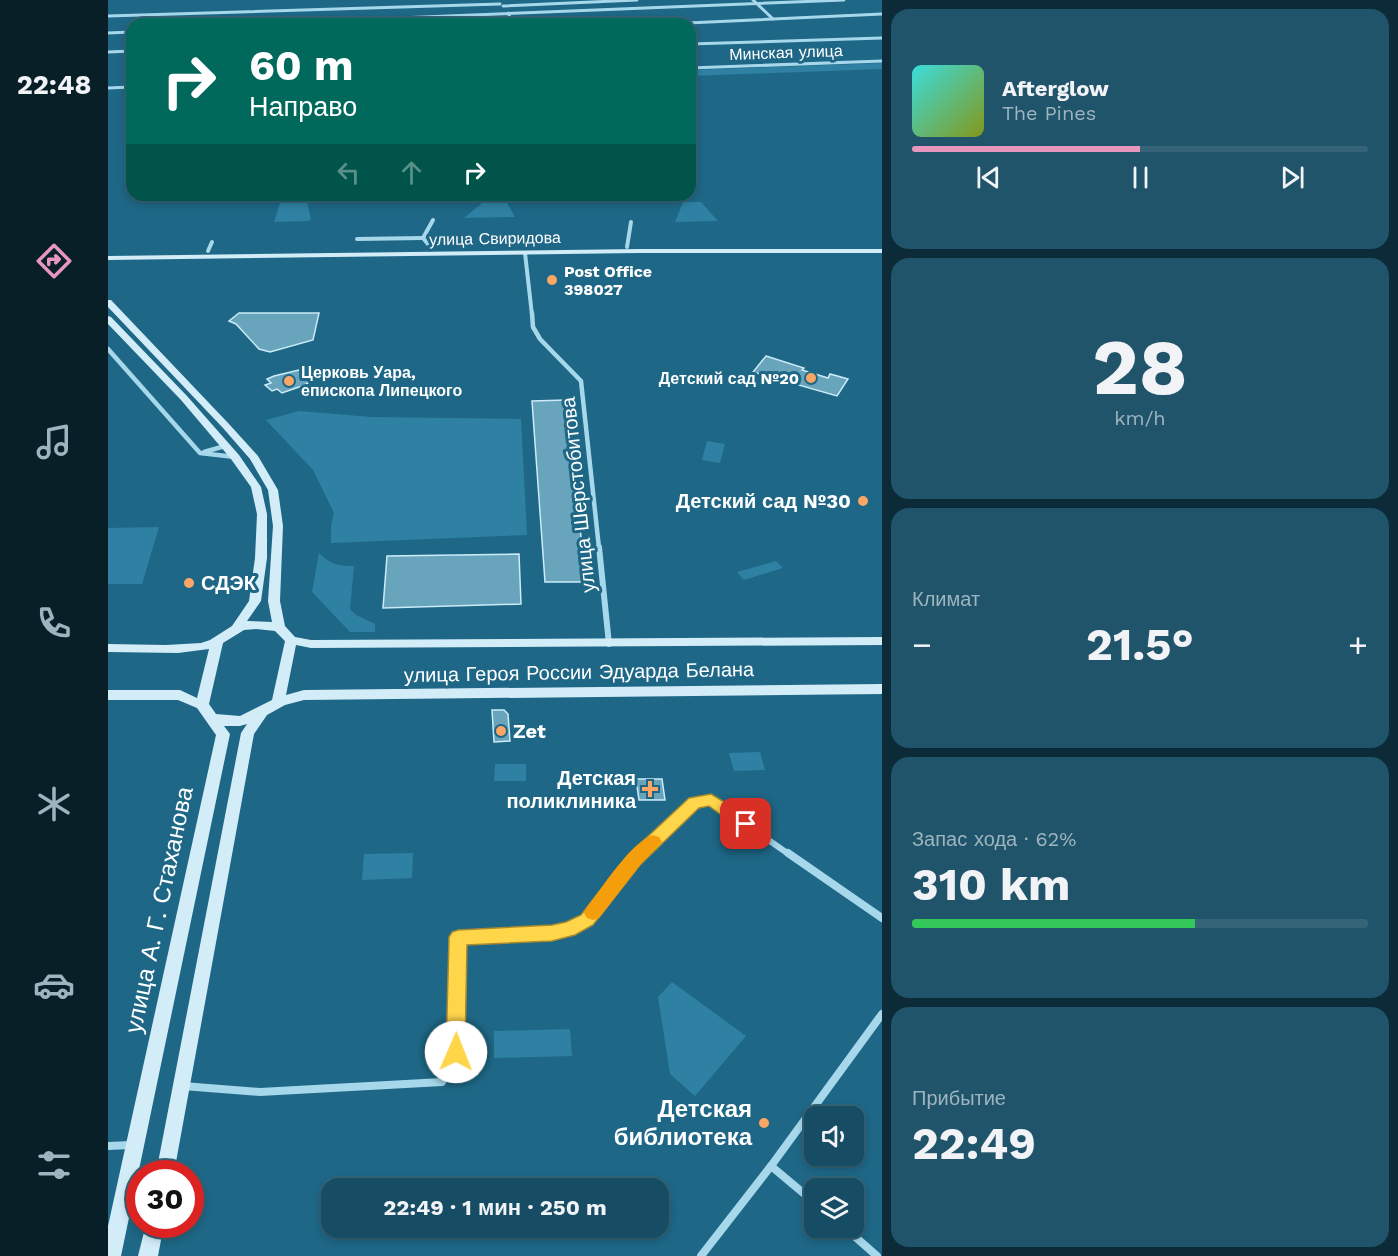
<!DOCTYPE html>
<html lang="ru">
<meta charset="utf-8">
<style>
:root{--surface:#164d64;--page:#1f546a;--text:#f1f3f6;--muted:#9eb4bf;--line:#356478;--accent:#e797bd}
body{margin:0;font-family:"Work Sans",sans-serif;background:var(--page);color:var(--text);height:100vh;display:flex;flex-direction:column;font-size:22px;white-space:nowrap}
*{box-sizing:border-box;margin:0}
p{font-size:20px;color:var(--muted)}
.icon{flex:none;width:33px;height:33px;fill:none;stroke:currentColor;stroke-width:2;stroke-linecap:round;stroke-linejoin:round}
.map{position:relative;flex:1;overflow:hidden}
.sheet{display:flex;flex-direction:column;gap:9px;padding:9px;background:#0c2a37;width:516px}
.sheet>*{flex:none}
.hud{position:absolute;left:18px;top:18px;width:570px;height:183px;border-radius:18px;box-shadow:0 3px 9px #0003,0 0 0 2px var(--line);background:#00695c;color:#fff;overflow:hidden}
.controls{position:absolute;left:696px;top:1106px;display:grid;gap:12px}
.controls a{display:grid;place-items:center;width:60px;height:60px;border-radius:12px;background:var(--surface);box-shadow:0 3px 9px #0003,0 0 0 2px var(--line);font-size:30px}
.speed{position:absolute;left:18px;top:1160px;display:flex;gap:12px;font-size:30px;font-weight:700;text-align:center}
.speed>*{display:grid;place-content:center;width:78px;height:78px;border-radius:50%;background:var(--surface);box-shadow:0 3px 9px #0003,0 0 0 2px var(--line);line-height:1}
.speed .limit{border:9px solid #d22;background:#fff;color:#111}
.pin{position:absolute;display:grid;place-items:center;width:51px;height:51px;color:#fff;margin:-26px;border-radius:12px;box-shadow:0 3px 9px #0006}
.me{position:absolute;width:66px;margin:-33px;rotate:1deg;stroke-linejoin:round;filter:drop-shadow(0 0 4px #0008)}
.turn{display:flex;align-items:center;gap:21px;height:126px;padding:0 24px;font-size:27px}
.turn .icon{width:78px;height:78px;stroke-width:2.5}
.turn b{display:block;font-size:42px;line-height:51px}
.lanes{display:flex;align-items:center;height:57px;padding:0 24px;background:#0003;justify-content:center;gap:30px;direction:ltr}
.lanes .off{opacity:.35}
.big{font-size:45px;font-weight:700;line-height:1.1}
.sheet .card{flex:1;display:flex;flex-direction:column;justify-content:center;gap:9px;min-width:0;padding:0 21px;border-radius:18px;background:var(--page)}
.sheet .dial{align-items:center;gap:0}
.dial b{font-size:78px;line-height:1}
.song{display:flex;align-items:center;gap:18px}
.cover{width:72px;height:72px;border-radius:9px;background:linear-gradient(135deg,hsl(180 70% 55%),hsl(70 70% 35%))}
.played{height:6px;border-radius:3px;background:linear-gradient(90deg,var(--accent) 50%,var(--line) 50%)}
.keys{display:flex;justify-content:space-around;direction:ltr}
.heat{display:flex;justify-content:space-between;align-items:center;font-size:33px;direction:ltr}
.charge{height:9px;border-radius:4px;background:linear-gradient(90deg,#34c759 62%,var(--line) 0)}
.trip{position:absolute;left:213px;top:1178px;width:348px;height:60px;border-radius:18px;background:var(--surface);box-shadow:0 3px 9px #0003,0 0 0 2px var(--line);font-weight:700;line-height:60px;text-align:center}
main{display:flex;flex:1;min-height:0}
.tab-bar{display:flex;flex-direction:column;width:108px;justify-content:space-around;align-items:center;background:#091f28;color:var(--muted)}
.tab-bar .icon{width:42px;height:42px}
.tab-bar .on{color:var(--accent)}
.tab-bar b{font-size:27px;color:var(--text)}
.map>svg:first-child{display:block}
.green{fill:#2e81a2}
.building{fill:#68a5bd;stroke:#cbebf8;stroke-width:1.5}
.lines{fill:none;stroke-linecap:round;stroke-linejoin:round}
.street-far4{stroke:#a6d7ea;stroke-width:3}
.street-far3{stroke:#a6d7ea;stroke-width:4}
.street-far2{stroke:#a6d7ea;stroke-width:4.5}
.street-far1{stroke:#a6d7ea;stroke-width:6}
.street{stroke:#a6d7ea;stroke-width:8}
.secondary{fill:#d2ecf8;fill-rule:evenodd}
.route{fill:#ffd54a;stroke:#a68a30;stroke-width:1.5}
.slow{fill:#f59e0b}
.poi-dot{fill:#faa765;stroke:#1e6786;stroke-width:2}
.labels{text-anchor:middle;stroke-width:6;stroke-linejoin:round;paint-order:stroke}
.far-street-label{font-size:16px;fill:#fff;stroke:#1e6786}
.far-poi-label{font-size:16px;font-weight:bold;fill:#fff;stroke:#1e6786;text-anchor:start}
.street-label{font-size:20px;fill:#fff;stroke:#1e6786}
.poi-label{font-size:20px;font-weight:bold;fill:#fff;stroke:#1e6786;text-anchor:end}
.near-street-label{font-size:24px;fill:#fff;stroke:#1e6786}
.near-poi-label{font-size:24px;font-weight:bold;fill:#fff;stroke:#1e6786;text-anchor:end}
</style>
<main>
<nav class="tab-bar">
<b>22:48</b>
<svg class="icon on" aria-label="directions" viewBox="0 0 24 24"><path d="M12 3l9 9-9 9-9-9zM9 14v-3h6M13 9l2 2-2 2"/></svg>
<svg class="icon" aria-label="music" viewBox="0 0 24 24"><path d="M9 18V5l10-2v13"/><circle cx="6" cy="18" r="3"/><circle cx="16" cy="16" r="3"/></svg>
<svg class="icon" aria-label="phone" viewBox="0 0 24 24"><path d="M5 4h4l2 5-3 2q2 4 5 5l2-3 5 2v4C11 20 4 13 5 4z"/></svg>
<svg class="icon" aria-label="climate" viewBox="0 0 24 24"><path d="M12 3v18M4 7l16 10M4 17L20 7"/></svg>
<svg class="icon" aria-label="car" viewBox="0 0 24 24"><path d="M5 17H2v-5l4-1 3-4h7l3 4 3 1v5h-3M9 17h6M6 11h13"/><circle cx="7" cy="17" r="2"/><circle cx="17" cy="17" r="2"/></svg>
<svg class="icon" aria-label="filters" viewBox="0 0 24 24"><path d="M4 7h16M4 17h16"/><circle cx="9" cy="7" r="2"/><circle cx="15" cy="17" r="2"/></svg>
</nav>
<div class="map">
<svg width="774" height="1256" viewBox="0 0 774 1256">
<rect width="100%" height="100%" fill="#1e6786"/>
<!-- green -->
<g class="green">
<polygon points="774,63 774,69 582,76 582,70"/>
<polygon points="379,199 398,201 407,217 356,218"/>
<polygon points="188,200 199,202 203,219 201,221 166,222 172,203"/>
<polygon points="575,202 593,202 610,221 567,222"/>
<polygon points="191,411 263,417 413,419 419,535 223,543 223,525 226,513 205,470 158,420"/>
<polygon points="599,441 617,444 612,463 594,460"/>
<polygon points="51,527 34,584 0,584 0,528"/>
<path d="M211,553C222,564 230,566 246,566L242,609L248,615L267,624V632H242L204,592Z"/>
<polygon points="668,561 675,568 636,580 629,572"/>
<polygon points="652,752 657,770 626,771 621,753"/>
<polygon points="387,764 418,764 418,781 386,781"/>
<polygon points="305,853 304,878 254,880 256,854"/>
<polygon points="564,982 638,1036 587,1096 562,1074 550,997"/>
<polygon points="462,1029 464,1056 386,1058 386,1031"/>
</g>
<!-- building -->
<g class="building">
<polygon points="131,313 211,313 205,340 162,352 151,349 128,324 121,321"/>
<polygon points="658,356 696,368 694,370 720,378 722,374 740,379 729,396 645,372"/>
<polygon points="199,368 210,378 194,386 174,393 169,389 164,391 157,385 163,383 159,379 166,376"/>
<polygon points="458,400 478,582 437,582 424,401"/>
<polygon points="411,554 413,604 275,608 279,556"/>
<polygon points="384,710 396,710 400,714 402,741 386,742"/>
<polygon points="528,779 554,779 557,800 531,800"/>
</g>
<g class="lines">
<!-- street-far4 -->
<g class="street-far4">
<polyline points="645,0 665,19"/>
<polyline points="395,6 529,0"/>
<polyline points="400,13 405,24"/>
<polyline points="0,16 392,4"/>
<polyline points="166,23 736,0"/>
<polyline points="558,24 774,14"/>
<polyline points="0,33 24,32"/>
<polyline points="582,44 774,38"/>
<polyline points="0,52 24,51"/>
<polyline points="582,68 774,61"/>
<polyline points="0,88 24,87"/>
</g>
<!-- street-far3 -->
<g class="street-far3">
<polyline points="315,238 325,220"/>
<polyline points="315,238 324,249"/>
<polyline points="249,239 315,238"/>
<polyline points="519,247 523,222"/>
<polyline points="100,251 104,242"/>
<polyline points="417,253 424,315"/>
</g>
<!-- street-far2 -->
<g class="street-far2">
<polyline points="424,313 425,327 432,339 473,381 491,548"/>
<polyline points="0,349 92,453 127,457"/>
<polyline points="96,452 117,446"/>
</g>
<!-- street-far1 -->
<g class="street-far1">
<polyline points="491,547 501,644"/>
<polyline points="531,855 587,802 603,800 682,855"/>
</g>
<!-- street -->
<g class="street">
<polyline points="680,853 774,918"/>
<path d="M75,1086L152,1092L334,1082L348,1052L350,937C381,936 460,940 481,918C500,898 513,872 533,853"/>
<polyline points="0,1146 23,1145"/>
<polyline points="663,1166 706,1202"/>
<polyline points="736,1227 769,1256"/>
<polyline points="593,1256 663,1166 774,1014"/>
</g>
<!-- secondary -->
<g class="secondary">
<polygon points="531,249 774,249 774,253 531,253 0,260 0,256"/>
<path d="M0,300H3L121,424L150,456L170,490L175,526L172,601L177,626L187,637L203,640L774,637V645L203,648L188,645L178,695L196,690L774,684V694L196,700L177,705L159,715L146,734L66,1173H48L133,733L139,724L132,726H116L122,734L13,1256H0V1226L108,735L89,708L70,700H0V690H72L89,698L101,649L70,653L0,652V644L58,645L93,643L102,640L124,626L141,601L147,558L149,514L143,487L123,459L73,400L0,324V316L3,317L79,396L131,455L153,487L159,514V558L153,601L139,621L164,622L160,601L165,526L160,490L142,459L115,428L0,307ZM148,629L167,631L177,641L164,700L132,716L108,714L101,704L115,643L136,630Z"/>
<polygon points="38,1224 56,1224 50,1256 30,1256"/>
</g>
</g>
<!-- route -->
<polygon class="route" points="603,794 644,819 646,824 644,829 638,830 632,829 601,806 591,808 532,865 485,925 467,935 444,941 359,945 357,1052 354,1058 348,1061 341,1058 338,1052 341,937 344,932 350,930 444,925 458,922 473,915 520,855 581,798"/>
<!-- slow -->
<path class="slow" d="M545,835L551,837L554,842L532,865L491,918L485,920L479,918L476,913L479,907C495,887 522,843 545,835Z"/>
<!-- markers -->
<g class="poi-dot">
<circle cx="444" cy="280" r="6"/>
<circle cx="703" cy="378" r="6"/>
<circle cx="181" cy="381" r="6"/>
<circle cx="755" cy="501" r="6"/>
<circle cx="81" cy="583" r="6"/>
<circle cx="393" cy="731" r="6"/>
<path d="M539 780h6v6h6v6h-6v6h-6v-6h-6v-6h6z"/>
<circle cx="656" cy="1123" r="6"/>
</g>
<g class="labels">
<!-- far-street labels -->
<g class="far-street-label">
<text transform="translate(678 52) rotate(-2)" y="6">Минская улица</text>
<text transform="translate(387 238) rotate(-1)" y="6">улица Свиридова</text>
</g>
<!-- far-poi labels -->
<g class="far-poi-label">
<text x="456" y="277">Post Office<tspan x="456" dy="18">398027</tspan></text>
<text x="193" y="378">Церковь Уара,<tspan x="193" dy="18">епископа Липецкого</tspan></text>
<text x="691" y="384" text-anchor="end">Детский сад №20</text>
</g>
<!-- street labels -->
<g class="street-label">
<text transform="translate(470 495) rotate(-96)" y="7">улица Шерстобитова</text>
<text transform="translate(471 672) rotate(-1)" y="7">улица Героя России Эдуарда Белана</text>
</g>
<!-- poi labels -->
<g class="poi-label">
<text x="743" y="508">Детский сад №30</text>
<text x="93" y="590" text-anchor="start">СДЭК</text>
<text x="405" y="738" text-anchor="start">Zet</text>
<text x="528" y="785">Детская<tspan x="528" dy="23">поликлиника</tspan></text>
</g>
<!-- near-street labels -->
<g class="near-street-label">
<text transform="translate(51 910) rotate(-78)" y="8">улица А. Г. Стаханова</text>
</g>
<!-- near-poi labels -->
<g class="near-poi-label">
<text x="644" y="1117">Детская<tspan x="644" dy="28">библиотека</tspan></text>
</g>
</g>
</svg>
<div class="controls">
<a><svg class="icon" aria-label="sound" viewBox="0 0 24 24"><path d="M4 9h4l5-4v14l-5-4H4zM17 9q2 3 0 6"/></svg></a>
<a><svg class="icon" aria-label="layers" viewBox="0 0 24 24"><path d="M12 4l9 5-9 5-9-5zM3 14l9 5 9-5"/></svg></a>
</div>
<div class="speed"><div class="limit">30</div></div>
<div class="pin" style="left:638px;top:824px;background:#d93025"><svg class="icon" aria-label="arrive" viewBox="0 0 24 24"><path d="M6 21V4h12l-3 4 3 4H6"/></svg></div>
<svg class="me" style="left:348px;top:1052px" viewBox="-20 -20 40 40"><circle r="19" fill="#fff"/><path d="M0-13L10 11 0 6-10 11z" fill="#ffd54a"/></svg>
<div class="trip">22:49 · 1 мин · 250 m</div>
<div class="hud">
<div class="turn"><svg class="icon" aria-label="right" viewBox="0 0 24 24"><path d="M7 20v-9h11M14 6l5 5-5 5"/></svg><div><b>60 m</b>Направо</div></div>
<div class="lanes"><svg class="icon off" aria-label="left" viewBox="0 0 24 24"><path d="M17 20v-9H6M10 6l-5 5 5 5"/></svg><svg class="icon off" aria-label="ahead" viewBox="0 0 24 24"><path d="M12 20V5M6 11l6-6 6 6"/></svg><svg class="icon" aria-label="right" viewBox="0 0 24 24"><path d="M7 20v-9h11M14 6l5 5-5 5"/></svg></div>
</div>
</div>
<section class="sheet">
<div class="card">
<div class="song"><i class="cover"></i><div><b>Afterglow</b><p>The Pines</p></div></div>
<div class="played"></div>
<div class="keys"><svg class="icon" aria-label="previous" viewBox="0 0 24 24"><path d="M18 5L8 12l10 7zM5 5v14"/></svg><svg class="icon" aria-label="pause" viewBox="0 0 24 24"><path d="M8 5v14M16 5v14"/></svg><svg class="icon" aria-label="next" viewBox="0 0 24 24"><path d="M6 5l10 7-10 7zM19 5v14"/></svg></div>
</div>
<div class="card dial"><b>28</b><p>km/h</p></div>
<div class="card"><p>Климат</p>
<div class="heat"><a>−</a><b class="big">21.5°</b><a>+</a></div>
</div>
<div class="card"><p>Запас хода · 62%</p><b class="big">310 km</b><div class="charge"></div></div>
<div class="card"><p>Прибытие</p><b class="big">22:49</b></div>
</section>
</main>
